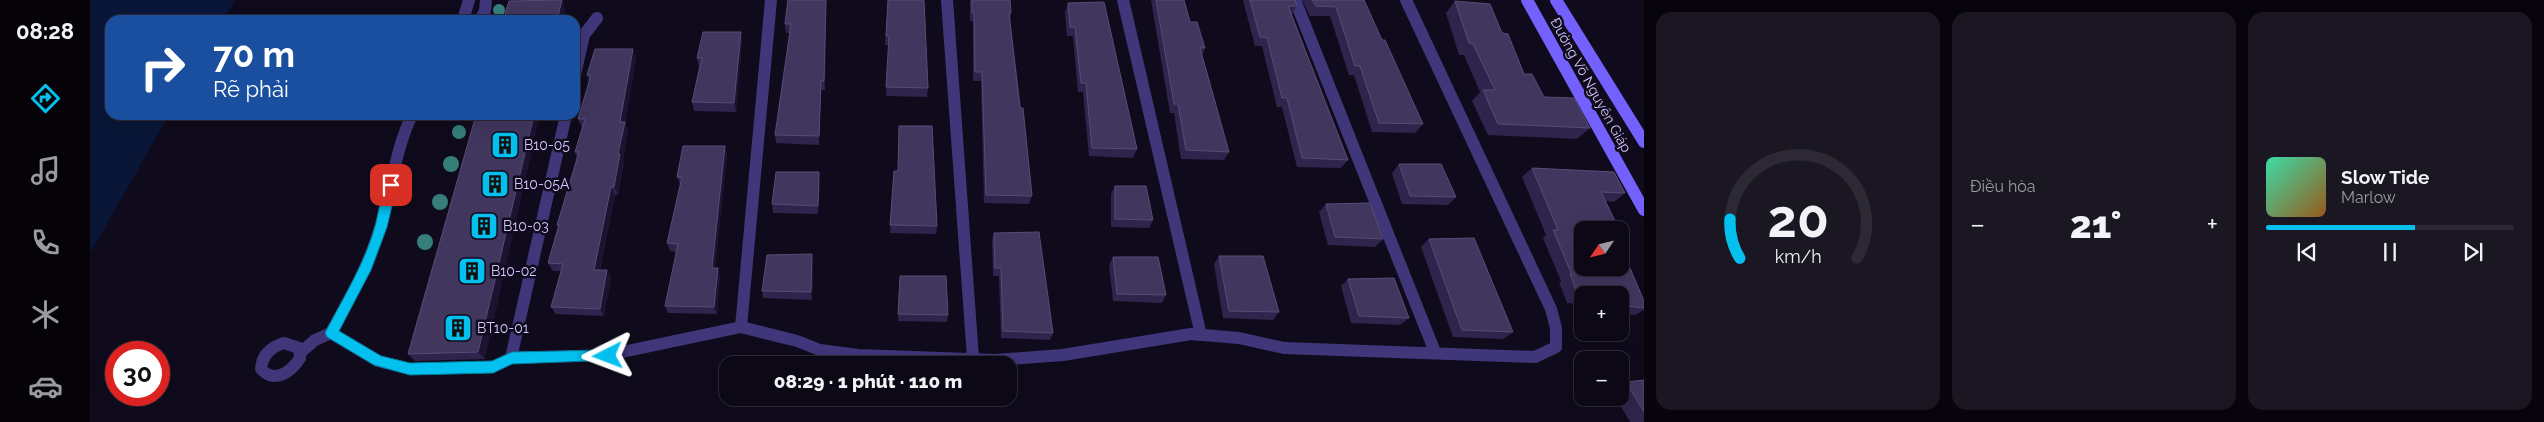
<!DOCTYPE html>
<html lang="vi">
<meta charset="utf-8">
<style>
:root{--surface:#0c0815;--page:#1a1622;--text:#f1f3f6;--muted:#9a9aa0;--line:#2c2934;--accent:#04c0ee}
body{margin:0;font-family:Raleway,sans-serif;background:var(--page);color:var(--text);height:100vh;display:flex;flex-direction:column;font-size:19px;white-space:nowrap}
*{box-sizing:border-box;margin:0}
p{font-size:16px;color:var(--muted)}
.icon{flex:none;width:28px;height:28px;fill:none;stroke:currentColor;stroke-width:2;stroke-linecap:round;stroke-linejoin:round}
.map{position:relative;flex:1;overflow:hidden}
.sheet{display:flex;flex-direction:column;gap:12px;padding:12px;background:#07040c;width:900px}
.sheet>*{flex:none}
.hud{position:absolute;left:15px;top:15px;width:475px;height:105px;border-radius:15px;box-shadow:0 5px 20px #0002,0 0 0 1px var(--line);background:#1a4fa0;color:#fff;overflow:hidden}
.needle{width:32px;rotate:235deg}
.fabs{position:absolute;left:1484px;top:221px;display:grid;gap:10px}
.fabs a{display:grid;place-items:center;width:55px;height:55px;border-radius:10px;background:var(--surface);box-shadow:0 5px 20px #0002,0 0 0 1px var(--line);font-size:25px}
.speed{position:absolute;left:15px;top:341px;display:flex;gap:10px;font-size:25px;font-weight:700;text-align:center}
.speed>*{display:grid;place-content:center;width:65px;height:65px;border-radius:50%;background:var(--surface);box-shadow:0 5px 20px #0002,0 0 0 1px var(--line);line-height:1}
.speed .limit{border:8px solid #d22;background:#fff;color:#111}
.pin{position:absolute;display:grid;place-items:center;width:42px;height:42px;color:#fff;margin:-21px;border-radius:10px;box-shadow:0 2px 8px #0006}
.me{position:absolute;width:55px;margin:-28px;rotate:267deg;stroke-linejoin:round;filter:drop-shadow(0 0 4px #0008)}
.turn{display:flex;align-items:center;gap:18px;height:105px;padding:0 25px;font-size:22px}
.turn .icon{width:65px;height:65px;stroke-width:2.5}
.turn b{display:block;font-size:35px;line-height:42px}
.big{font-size:38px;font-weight:800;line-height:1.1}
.sheet .tile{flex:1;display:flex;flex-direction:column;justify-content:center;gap:8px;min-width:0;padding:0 18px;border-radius:15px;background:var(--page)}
.sheet .dial{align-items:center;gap:0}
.dial svg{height:130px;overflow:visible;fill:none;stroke:var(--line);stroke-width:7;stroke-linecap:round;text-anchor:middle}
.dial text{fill:var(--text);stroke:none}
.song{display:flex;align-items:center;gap:15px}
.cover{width:60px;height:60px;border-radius:8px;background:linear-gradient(135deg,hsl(160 70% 55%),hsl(30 70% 35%))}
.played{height:5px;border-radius:2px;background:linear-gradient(90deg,var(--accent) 60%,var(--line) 60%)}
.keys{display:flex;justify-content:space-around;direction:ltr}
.heat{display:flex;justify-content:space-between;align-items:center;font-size:28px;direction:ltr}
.sheet .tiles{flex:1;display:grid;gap:12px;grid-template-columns:repeat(3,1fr)}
.trip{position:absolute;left:629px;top:356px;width:298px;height:50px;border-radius:15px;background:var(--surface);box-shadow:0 5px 20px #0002,0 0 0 1px var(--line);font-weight:800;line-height:50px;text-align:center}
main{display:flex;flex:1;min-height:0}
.tab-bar{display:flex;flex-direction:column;width:90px;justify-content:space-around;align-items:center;background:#050308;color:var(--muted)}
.tab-bar .icon{width:35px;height:35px}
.tab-bar .selected{color:var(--accent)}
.tab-bar b{font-size:22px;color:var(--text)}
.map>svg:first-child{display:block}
.water{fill:#091638}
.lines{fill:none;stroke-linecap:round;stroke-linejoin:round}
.minor{stroke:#40377b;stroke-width:12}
.secondary{stroke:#7360fd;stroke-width:12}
.tree{fill:#367e7a}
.wall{fill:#2f244b}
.shaded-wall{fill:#1b1330}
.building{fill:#41365e;stroke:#584c77}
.route{fill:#04c0ee;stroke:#037d9b}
.labels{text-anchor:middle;stroke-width:5;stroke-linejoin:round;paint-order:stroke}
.street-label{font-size:14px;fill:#d3c7fe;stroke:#100b1c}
.poi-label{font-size:14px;fill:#d3c7fe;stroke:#100b1c;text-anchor:start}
</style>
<main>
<nav class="tab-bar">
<b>08:28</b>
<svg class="icon selected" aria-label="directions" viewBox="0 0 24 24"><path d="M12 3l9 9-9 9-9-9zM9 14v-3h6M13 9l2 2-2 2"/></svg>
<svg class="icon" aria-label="music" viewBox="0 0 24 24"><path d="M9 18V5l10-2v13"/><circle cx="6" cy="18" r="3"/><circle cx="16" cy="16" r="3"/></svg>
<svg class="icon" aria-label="phone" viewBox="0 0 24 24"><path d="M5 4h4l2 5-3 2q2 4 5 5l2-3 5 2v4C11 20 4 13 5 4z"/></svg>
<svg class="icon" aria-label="climate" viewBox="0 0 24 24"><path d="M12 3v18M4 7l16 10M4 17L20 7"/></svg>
<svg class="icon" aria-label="car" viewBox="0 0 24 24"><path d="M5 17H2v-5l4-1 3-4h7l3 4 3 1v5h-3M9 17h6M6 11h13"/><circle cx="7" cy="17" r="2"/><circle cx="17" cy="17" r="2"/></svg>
</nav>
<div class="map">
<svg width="1554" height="422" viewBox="0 0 1554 422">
<rect width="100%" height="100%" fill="#100b1c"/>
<!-- water -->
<polygon class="water" points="0,0 145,0 134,20 20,20 20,115 79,115 0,253"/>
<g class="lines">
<!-- minor -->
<g class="minor">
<polyline points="857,0 883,358"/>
<polyline points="1033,0 1111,335"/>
<polyline points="1205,0 1345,352"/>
<polyline points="373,20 379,0"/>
<polyline points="390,20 395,11 396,0"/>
<polyline points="485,75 494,35 507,18"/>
<polyline points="651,327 681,0"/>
<path d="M241,333C260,298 280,264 291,225C302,188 305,150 322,115"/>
<path d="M194,343L209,348L210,358C201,372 185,384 171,369C172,355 181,347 194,343Z"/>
<polyline points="210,353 225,340 241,333 288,361 320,369 403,367 421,358 518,355 651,327 707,341 730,350 768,355 905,360 973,355 1101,334 1149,338 1194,348 1445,357 1466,347 1466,328 1461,309 1316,0"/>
<polyline points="421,358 476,115"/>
</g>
<!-- secondary -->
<g class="secondary">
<polyline points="1437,0 1554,210"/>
<polyline points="1466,0 1554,142"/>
</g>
</g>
<!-- trees -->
<g class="tree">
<circle cx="409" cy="10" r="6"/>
<circle cx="369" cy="132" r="7"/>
<circle cx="361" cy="164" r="8"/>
<circle cx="350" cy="202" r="8"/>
<circle cx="335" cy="242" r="8"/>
</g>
<!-- wall -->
<g class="wall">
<polygon points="736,0 735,90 731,90 729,145 686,143 685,135 700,33 696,33 695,24"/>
<polygon points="798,0 838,88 837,97 796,96 799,45 795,45"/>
<polygon points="880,0 920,0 921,13 920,20 942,196 939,204 894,203 891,81 883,81 883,21 880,21"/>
<polygon points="1061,0 1094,0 1100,22 1115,48 1112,55 1139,152 1134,160 1091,159 1084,113 1080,113"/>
<polygon points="1153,0 1205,0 1207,6 1202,15 1258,160 1251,168 1207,167 1192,107 1187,107 1172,46 1165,46"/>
<polygon points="1212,0 1274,0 1292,40 1333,124 1325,133 1282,132 1264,75 1259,75 1240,16 1220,16"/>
<polygon points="1365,1 1412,33 1434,74 1454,97 1500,128 1487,139 1398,135 1382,101 1390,92 1374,55 1369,55 1356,13"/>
<polygon points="978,3 1047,149 1043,158 999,156 993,92 988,92 983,36 977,36 975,12"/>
<polygon points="652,42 646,112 604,111 602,102 609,67 607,58"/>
<polygon points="546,58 535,123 538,131 533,160 534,163 528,195 525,195 510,270 517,270 521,278 514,316 466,314 461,307 471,271 463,271 458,263 468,227 467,225 487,158 485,152 492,128 488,119 499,82 497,75"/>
<polygon points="386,115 395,359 325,361 318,354"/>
<polygon points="635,146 637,154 625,268 630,276 627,314 578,313 575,306 586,252 580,251 577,243 590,185 587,177"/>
<polygon points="1309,164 1366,197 1358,205 1312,204 1302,173"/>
<polygon points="1442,168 1535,193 1524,202 1515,201 1527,225 1521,230 1492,230 1492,268 1554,301 1554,310 1545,315 1530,314 1530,295 1492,295 1492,304 1477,303 1469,282 1471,281 1453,238 1456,235 1432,177"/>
<polygon points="804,171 847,226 846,234 800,233"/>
<polygon points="730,180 728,214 683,213 682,204"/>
<polygon points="1025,186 1063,220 1059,228 1021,227 1021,194"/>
<polygon points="1236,204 1293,239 1285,247 1238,245 1229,212"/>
<polygon points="904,233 963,333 960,340 911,338 909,276 903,276 902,241"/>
<polygon points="1339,239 1423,332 1413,339 1363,337 1331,247"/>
<polygon points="1129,256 1189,312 1183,320 1133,318 1124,264"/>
<polygon points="1023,257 1076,295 1072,303 1023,301 1019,265"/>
<polygon points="723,262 722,300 673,298 672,291"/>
<polygon points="810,276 858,315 857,322 808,321"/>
<polygon points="1258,279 1319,318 1310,325 1261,323 1251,286"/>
<polygon points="1554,380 1554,422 1540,422 1526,398 1530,398 1530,385 1536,382"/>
</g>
<!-- shaded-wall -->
<g class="shaded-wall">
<polygon points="472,0 476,10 473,20 467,20"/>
<polygon points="736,0 735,90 734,81"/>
<polygon points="651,32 652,42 646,112 644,103"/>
<polygon points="543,49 546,58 535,123 538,131 533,160 534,163 528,195 524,187 528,154 530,122"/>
<polygon points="731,81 731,90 729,145 729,136"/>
<polygon points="444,115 450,115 395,359 388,352"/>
<polygon points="635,146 637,154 624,276 622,268"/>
<polygon points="729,172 730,180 728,214 728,206"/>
<polygon points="521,187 525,195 508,278 504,270"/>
<polygon points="722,254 723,262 722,300 721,292"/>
<polygon points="628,268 630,276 627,314 624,307"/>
<polygon points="517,270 521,278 514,316 510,309"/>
</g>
<!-- building -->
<g class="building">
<polygon points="472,0 467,20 413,20 419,1"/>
<polygon points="698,0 736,0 734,81 731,81 729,136 685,135 701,24 695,24"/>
<polygon points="798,0 834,0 838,88 796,87 799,36 796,36"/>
<polygon points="882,0 920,0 921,13 919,13 930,108 933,108 942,196 896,195 892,72 885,72 884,12 882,12"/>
<polygon points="1066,0 1094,0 1100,22 1107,22 1115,48 1110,48 1139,152 1096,150 1088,104 1084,104"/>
<polygon points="1160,0 1205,0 1207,6 1198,6 1258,160 1212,158 1197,98 1192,98 1177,38 1170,37"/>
<polygon points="1222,0 1274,0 1292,40 1295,40 1333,124 1289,123 1270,66 1265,66 1246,7 1226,6"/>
<polygon points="1365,1 1400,4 1412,33 1418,34 1434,74 1442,74 1454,97 1484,98 1500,128 1408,124 1393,90 1405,90 1383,44 1379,43"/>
<polygon points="1014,2 1047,149 1002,148 996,83 991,83 985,27 980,27 978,3"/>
<polygon points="613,32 651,32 644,103 602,102 612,58 607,58"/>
<polygon points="505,49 543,49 530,122 535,122 528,154 530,154 524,187 521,187 504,270 517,270 510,309 461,307 473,264 458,263 469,225 467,225 489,152 485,152 495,119 488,119 501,75 497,75"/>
<polygon points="386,115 444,115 388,352 318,354"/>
<polygon points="809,126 842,126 847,226 800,225 804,171 808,171"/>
<polygon points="593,146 635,146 622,268 628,268 624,307 575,306 588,244 577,243 592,177 587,177"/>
<polygon points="1309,164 1351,164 1366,197 1320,196"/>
<polygon points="1442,168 1524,172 1535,193 1511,192 1527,225 1496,224 1499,230 1492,230 1492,268 1540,268 1554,301 1554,308 1530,305 1530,295 1488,296 1480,274 1482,275 1463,230 1468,230"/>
<polygon points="686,172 729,172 728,206 682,204"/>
<polygon points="1025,186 1056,186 1063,220 1025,219"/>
<polygon points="1280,203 1293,239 1245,237 1236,204"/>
<polygon points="949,232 963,333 913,331 911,268 905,268 904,233"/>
<polygon points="1384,238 1423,332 1372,330 1339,239"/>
<polygon points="722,254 721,292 672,291 677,255"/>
<polygon points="1129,256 1173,256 1189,312 1139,311"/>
<polygon points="1023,257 1068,257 1076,295 1027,294"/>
<polygon points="810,276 856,276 858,315 808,314"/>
<polygon points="1304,278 1319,318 1269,316 1258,279"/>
<polygon points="1554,380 1554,412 1536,382"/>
</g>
<!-- route -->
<path class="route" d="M301,181L307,185L297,227L281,270L249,331L291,356L320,363L402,361L422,352L518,350L524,356L522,360L422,364L403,373L320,375L284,365L237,337L235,333L237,329C255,295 276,261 286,223C288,214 293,184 301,181Z"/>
<!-- icons -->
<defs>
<symbol id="building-square" viewBox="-11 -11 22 22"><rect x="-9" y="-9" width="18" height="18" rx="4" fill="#04c0ee" stroke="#100b1c"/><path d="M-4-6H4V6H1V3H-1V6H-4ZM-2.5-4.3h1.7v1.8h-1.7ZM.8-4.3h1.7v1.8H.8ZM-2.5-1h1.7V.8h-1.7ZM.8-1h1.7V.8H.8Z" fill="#111"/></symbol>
</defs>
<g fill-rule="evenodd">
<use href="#building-square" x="399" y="129" width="32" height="32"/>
<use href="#building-square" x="389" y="168" width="32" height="32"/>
<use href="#building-square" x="378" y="210" width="32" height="32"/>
<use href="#building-square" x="366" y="255" width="32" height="32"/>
<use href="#building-square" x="352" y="312" width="32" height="32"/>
</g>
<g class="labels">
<!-- street labels -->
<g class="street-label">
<text transform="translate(1501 85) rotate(61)" y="5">Đường Võ Nguyên Giáp</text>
</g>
<!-- poi labels -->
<g class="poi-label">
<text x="434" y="150">B10-05</text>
<text x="424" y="189">B10-05A</text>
<text x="413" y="231">B10-03</text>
<text x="401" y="276">B10-02</text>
<text x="387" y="333">BT10-01</text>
</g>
</g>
</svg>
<div class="fabs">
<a><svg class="needle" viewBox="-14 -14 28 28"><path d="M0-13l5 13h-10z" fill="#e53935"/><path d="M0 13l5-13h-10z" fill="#9a9aa0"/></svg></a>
<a>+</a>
<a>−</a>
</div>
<div class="speed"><div class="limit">30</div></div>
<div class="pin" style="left:301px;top:185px;background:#d93025"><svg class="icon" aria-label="arrive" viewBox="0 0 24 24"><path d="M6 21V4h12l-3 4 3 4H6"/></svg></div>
<svg class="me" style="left:518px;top:356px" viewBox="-20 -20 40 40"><path d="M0-17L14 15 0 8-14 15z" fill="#04c0ee" stroke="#fff" stroke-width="4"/></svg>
<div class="trip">08:29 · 1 phút · 110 m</div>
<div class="hud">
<div class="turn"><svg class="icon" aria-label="right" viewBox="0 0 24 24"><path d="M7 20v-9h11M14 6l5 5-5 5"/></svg><div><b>70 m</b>Rẽ phải</div></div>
</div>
</div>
<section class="sheet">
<div class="tiles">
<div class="tile dial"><svg viewBox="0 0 100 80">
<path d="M14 69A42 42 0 1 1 86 69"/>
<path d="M14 69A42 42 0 0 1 8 45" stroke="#04c0ee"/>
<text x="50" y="56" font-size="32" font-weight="700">20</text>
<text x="50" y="72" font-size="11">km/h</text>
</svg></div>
<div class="tile"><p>Điều hòa</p>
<div class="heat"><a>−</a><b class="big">21°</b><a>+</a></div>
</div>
<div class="tile">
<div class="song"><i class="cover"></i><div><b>Slow Tide</b><p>Marlow</p></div></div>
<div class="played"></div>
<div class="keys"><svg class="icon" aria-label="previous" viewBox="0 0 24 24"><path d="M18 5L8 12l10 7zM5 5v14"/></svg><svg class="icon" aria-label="pause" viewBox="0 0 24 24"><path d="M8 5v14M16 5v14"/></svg><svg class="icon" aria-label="next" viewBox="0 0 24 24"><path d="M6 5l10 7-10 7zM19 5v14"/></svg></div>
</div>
</div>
</section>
</main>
